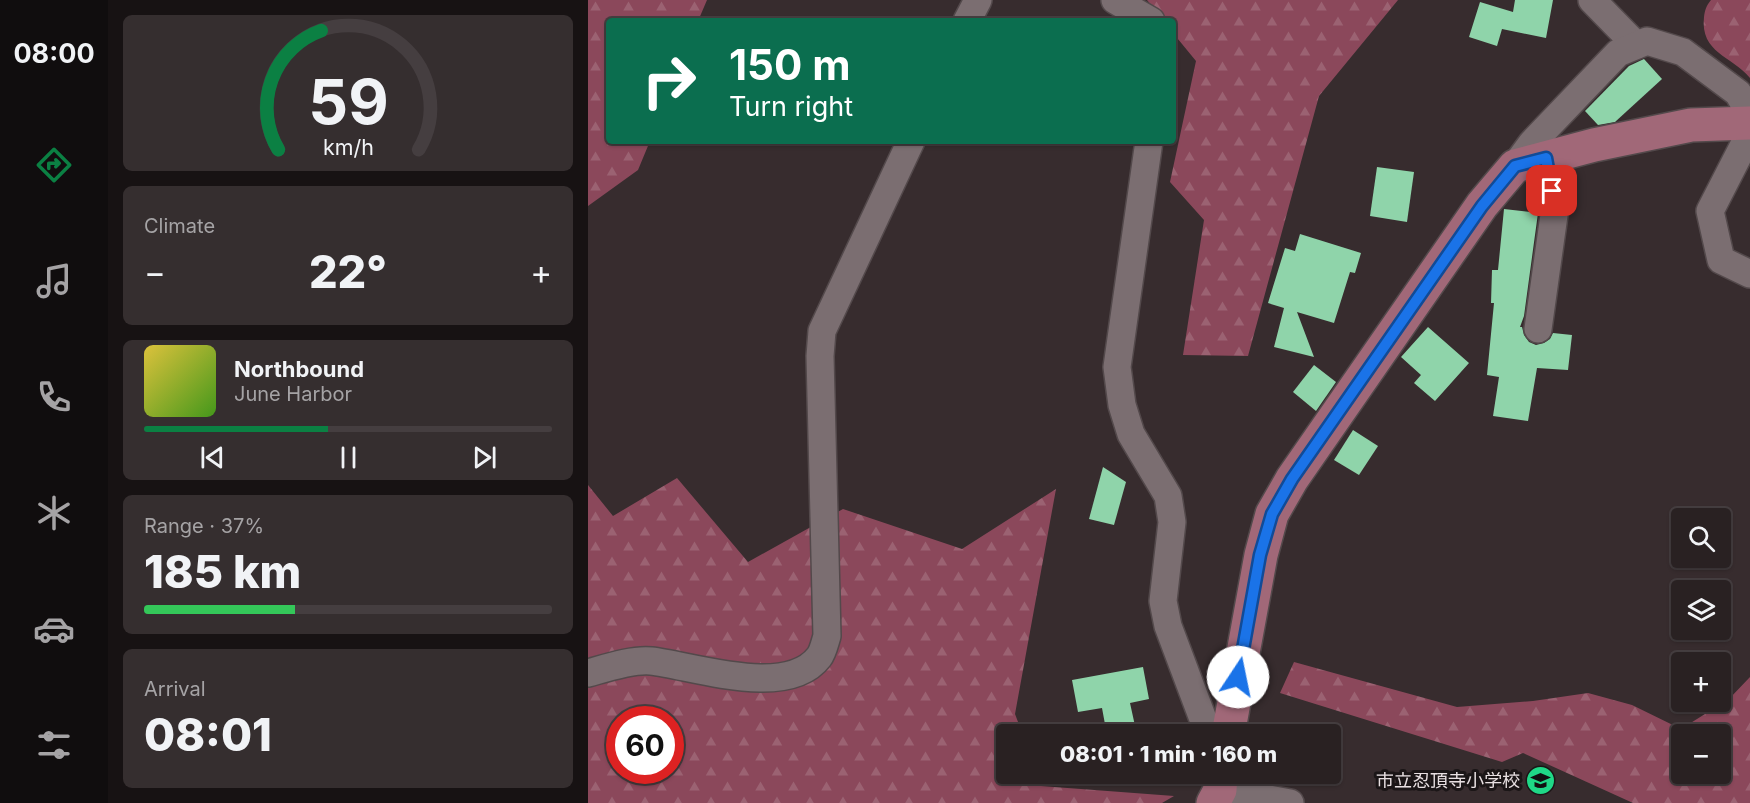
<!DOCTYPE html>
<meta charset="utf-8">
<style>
:root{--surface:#292122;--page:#352e2f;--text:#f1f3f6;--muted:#a5a3a5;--line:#453e40;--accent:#0b8043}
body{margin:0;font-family:Inter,"Noto Sans JP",sans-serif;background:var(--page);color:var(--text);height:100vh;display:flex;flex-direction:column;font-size:22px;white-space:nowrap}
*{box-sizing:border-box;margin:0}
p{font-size:20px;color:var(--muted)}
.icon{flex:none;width:33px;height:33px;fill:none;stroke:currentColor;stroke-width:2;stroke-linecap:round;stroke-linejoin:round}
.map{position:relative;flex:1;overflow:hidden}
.panel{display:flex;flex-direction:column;gap:15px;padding:15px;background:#171213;width:480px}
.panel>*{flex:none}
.top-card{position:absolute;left:18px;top:18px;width:570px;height:126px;border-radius:6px;box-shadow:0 2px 4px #0004,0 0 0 2px var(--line);background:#0b6e4f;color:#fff;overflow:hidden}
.tools{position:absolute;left:1083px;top:508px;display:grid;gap:12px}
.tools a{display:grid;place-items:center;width:60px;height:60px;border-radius:6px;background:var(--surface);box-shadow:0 2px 4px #0004,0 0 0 2px var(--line);font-size:30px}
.speed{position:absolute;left:18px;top:706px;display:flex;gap:12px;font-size:30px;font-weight:700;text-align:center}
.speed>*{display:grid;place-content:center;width:78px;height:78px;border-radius:50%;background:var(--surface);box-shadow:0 2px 4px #0004,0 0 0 2px var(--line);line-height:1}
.speed .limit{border:9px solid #d22;background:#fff;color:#111}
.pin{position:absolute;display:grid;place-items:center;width:51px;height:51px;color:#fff;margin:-26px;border-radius:12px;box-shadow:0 3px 9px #0006}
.me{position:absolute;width:66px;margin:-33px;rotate:11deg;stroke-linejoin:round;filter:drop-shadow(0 0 4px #0008)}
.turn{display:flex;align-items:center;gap:21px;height:126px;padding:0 24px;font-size:27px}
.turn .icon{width:78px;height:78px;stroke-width:2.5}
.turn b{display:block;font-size:42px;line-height:51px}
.big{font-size:45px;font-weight:800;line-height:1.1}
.panel .card{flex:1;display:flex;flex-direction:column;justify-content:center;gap:9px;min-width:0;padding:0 21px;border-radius:9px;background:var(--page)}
.panel .dial{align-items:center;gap:0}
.dial svg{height:156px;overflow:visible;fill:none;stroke:var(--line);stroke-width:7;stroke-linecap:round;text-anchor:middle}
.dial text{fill:var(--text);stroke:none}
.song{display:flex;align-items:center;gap:18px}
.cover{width:72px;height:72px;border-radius:9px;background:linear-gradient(135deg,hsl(50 70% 55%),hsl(100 70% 35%))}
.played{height:6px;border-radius:3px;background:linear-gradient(90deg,var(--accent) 45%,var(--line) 45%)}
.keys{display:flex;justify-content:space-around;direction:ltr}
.heat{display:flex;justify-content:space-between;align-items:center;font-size:33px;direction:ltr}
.charge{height:9px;border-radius:4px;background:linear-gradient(90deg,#34c759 37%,var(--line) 0)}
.trip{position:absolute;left:408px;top:724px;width:345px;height:60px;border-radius:6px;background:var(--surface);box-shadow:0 2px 4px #0004,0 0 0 2px var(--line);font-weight:800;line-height:60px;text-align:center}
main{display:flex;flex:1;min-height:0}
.tab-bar{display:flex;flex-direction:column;width:108px;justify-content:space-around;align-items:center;background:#100d0e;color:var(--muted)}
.tab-bar .icon{width:42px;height:42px}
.tab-bar .active{color:var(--accent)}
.tab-bar b{font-size:27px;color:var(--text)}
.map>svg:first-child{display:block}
.forest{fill:url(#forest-firs);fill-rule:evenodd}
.building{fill:#8fd4aa}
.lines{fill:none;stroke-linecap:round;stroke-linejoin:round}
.street-casing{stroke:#53494b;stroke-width:30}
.primary-casing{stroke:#53494b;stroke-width:36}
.street{stroke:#7b6e71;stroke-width:27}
.primary{stroke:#a16878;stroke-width:33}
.route-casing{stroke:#114b97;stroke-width:15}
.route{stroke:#1a73e8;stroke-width:10}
.labels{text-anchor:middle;stroke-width:6;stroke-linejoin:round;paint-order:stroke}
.poi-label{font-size:18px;fill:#e8e0e2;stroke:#1b1617;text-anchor:end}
</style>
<main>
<nav class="tab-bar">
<b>08:00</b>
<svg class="icon active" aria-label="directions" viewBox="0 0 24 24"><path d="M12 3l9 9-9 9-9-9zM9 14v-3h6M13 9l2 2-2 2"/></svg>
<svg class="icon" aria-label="music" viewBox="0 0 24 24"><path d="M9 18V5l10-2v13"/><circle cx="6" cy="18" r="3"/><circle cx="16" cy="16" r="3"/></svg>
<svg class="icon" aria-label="phone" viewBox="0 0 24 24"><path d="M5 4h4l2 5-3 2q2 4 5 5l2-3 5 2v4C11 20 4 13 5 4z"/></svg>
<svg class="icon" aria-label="climate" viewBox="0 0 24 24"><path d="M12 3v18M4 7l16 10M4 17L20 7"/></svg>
<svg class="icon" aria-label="car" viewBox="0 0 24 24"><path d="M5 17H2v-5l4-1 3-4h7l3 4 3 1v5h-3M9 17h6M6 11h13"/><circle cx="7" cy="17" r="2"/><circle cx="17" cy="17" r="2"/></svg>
<svg class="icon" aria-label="filters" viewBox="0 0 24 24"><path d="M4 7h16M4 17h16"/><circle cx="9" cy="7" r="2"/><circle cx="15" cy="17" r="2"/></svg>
</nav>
<section class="panel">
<div class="card dial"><svg viewBox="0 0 100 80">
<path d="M14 69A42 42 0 1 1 86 69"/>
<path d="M14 69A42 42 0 0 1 36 8" stroke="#0b8043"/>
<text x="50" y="56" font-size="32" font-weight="700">59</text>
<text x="50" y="72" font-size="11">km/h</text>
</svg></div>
<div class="card"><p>Climate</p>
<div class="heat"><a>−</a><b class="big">22°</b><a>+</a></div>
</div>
<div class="card">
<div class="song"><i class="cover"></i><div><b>Northbound</b><p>June Harbor</p></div></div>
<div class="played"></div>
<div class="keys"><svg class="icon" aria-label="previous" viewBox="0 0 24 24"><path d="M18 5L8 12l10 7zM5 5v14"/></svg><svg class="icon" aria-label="pause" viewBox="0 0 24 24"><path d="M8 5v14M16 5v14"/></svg><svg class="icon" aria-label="next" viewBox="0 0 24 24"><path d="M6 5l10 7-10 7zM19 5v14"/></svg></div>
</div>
<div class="card"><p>Range · 37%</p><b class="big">185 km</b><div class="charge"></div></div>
<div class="card"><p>Arrival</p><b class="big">08:01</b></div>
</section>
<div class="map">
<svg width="1162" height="803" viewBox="0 0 1162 803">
<defs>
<pattern id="forest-firs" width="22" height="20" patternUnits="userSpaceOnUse" patternTransform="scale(1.5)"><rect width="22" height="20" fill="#8b485b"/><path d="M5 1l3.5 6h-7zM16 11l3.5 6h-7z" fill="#9b6272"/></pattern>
</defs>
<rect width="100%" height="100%" fill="#372c2e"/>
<!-- forest -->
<g class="forest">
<polygon points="0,0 119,0 110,21 21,21 21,141 62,141 50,170 0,206"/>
<polygon points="559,0 810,0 731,96 660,356 595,355 616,220 582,182 608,61 585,33 585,21 576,21"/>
<path d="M1123,0H1162V78C1144,56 1112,53 1116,17C1117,10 1118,6 1123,0Z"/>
<path d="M89,478L160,562L255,509L374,549L468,489L427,714L435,735H418V774H449L453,786L586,796L574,803H0V485L25,516ZM32,720H82V771H32Z"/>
<path d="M706,662L869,707L945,701L1000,693L1044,705L1093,729L1141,699L1162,677V803H1045L935,753L914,762L692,693ZM1094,735H1132V774H1094Z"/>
</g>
<!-- building -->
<g class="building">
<polygon points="927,0 965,0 958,38 914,29 909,46 881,37 892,2 925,12"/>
<polygon points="1056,59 1074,79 1027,122 1010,125 997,111 1041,66"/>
<polygon points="789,167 826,172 819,222 782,216"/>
<polygon points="916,209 950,213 936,316 932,327 934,327 936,335 941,342 948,345 956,343 962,339 965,333 984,335 980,370 949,368 940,421 905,416 911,377 899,375 906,303 903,303 904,270 910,270"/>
<polygon points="712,234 773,253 767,273 762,272 746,323 709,312 726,357 686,347 696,308 680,303 697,248 707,251"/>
<polygon points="840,327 881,363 847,401 826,383 833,375 813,357"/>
<polygon points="726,365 748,382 728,411 705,392"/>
<polygon points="765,430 790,446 771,475 746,460"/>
<polygon points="515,467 538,482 526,525 501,519"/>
<polygon points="555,667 561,699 542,703 549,735 519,735 514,708 490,712 484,680"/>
</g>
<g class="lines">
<defs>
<g id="street">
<polyline points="527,0 563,21"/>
<polyline points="1004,0 1048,45"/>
<polyline points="379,21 390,0"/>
<polyline points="1162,133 1122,211 1133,260 1162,274"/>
<polyline points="561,141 529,367 534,405 543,434 580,496 584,522 575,601 580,626 621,735"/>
<polyline points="927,166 944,143 1030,53 1059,41 1095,52 1150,93 1162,114"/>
<polyline points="950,329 967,208 958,158"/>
<path d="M0,673C18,668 45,659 63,661C106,666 199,699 231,657C235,652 237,642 239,636L232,356L234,331L323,141"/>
<polyline points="632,790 702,803"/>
</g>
<g id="primary">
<polyline points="640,735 673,555 684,514 704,479 894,205 927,166 1006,145 1103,125 1162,123"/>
<polyline points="625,803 632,790 633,774"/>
</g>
</defs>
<!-- street casing -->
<use href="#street" class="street-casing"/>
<!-- primary casing -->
<use href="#primary" class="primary-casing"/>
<!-- street -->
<use href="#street" class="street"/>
<!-- primary -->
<use href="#primary" class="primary"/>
</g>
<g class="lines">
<defs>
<polyline id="route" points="650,677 672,555 684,514 704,479 894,206 927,166 958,158 964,191"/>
</defs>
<!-- route casing -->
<use href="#route" class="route-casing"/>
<!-- route -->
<use href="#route" class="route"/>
</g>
<!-- icons -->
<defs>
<symbol id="school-disc" viewBox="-11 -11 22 22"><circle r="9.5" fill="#1fd887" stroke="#1b1617"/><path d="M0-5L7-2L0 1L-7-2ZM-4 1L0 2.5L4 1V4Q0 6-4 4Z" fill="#111"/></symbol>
</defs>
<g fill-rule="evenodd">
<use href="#school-disc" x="936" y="764" width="33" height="33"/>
</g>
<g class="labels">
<!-- poi labels -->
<g class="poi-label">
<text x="932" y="787">市立忍頂寺小学校</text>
</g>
</g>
</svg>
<div class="tools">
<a><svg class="icon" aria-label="search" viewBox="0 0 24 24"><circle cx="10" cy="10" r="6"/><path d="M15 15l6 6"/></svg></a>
<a><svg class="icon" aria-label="layers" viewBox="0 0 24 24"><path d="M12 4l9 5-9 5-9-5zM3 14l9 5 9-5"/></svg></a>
<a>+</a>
<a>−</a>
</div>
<div class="speed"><div class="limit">60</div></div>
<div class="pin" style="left:964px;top:191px;background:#d93025"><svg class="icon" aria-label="arrive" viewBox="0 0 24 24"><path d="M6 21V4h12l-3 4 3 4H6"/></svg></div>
<svg class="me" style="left:650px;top:677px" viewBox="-20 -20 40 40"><circle r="19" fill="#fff"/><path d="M0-13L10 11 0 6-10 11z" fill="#1a73e8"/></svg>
<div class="trip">08:01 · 1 min · 160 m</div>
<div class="top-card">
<div class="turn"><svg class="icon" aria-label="right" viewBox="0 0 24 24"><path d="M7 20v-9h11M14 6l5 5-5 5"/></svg><div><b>150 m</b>Turn right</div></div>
</div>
</div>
</main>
